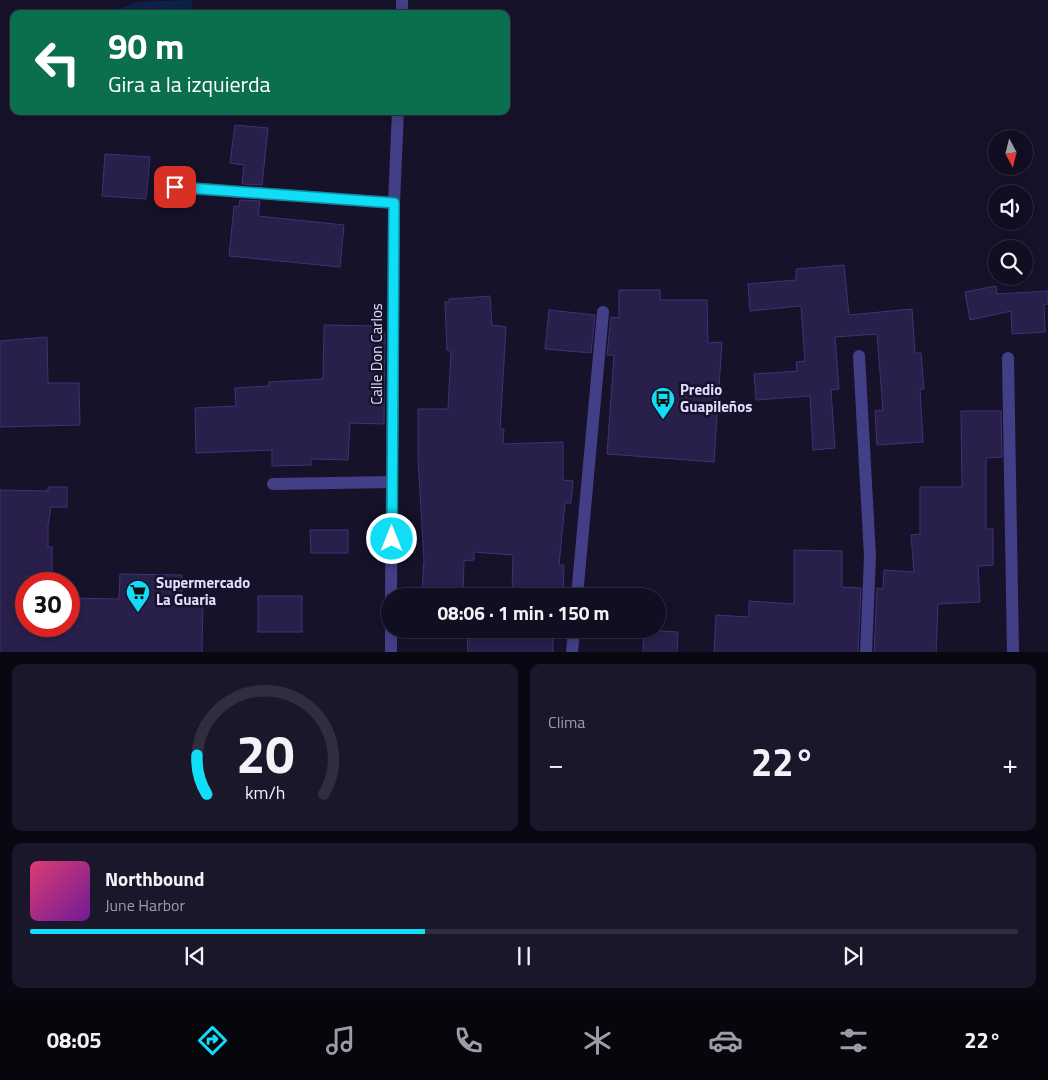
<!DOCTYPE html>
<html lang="es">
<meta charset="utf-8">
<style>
:root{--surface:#100e20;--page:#191729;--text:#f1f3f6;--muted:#9c9ca5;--line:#302e3e;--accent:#11ddf6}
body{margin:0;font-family:"Titillium Web",sans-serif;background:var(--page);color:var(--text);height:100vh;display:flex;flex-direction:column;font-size:19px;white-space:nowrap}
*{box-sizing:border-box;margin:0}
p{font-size:16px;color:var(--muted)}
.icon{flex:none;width:28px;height:28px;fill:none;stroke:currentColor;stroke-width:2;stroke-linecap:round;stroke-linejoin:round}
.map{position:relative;height:652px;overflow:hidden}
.sheet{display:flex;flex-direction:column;gap:12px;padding:12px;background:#090812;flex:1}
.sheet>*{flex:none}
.top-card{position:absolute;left:10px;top:10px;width:500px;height:105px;border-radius:10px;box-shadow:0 2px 8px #0003,0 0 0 1px var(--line);background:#0b6e4f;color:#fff;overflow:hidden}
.needle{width:32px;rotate:173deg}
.fabs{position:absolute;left:988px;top:130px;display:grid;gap:10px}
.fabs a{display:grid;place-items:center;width:45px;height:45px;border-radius:50%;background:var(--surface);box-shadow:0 2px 8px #0003,0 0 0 1px var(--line);font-size:25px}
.speed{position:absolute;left:15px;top:572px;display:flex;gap:10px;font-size:25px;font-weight:700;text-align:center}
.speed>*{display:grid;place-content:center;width:65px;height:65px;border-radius:50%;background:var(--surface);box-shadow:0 2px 8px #0003,0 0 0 1px var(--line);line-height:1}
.speed .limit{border:8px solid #d22;background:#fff;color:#111}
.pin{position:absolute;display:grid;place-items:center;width:42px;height:42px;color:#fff;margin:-21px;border-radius:10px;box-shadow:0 2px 8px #0006}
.me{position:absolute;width:55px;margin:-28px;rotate:0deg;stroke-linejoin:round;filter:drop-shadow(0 0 4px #0008)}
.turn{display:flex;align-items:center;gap:18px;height:105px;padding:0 15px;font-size:22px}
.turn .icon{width:65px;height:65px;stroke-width:2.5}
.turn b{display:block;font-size:35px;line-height:42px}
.big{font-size:38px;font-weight:700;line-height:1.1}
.sheet .widget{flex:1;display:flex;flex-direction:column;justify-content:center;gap:8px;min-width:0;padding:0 18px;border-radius:10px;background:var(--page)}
.sheet .dial{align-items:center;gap:0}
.dial svg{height:130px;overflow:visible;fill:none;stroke:var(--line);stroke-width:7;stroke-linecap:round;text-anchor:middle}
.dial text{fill:var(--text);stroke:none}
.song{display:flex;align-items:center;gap:15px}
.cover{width:60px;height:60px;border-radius:8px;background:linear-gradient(135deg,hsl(340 70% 55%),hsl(280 70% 35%))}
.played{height:5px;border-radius:2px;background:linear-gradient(90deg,var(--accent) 40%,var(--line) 40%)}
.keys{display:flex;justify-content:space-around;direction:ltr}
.heat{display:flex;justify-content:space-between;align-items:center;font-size:28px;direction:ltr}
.sheet .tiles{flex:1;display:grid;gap:12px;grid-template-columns:1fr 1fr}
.widget:last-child{grid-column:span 2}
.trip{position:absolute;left:381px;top:588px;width:285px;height:50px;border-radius:25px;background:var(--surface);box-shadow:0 2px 8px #0003,0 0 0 1px var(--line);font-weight:700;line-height:50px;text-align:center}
.dock{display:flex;height:80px;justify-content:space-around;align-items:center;background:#06060d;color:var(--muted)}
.dock .icon{width:35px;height:35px}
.dock .on{color:var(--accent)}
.dock b{font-size:22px;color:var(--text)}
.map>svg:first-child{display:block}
.water{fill:#0d2248}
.building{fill:#281f4b;stroke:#403275}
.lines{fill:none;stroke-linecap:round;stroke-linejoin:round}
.minor{stroke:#433f87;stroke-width:12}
.route-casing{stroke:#0b90a0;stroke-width:12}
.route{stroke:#11ddf6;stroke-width:9}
.labels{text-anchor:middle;stroke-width:5;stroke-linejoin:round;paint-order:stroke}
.street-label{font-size:15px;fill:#e1ddfe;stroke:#16122a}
.poi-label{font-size:15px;font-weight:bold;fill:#e1ddfe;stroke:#16122a;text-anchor:start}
</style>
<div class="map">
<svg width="1048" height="653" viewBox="0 0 1048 653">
<rect width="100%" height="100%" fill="#16122a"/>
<!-- water -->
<polygon class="water" points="191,0 194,14 103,14 139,2"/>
<!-- building -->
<g class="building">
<polygon points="235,125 268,128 262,185 242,184 244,165 230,163"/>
<polygon points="105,154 150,157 146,199 102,196"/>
<polygon points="240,200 260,201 258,216 344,225 340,267 229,256 234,206 239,207"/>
<polygon points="844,265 849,315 912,309 915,353 921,353 924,389 920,389 923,442 877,445 875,411 883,410 877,334 835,337 839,389 831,390 835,448 813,450 810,396 756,400 754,374 797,371 796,362 805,361 801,306 750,311 748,284 796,280 796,269"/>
<polygon points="996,286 997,294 1048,291 1048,304 1044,305 1045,332 1012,334 1011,311 970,320 965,292"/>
<polygon points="619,290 660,290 660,300 707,300 708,343 722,342 714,462 607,454 614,355 607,355 611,317 619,318"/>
<polygon points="490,296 492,325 506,327 500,429 504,429 503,444 563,442 563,480 573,481 571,503 565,503 559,565 564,565 563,596 512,595 513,555 474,552 474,560 464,561 463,593 422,591 424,561 418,458 418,409 448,409 451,351 447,350 445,302 449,302 449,299"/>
<polygon points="549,310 595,315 591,353 545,349"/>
<polygon points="324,325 378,326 378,332 385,333 384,424 350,423 348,460 311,459 311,465 272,466 272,450 196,453 195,408 236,406 235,388 269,386 269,382 323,379"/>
<polygon points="47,337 48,383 79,383 80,425 0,427 0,341"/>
<polygon points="961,411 1001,411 1002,457 986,458 986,529 993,529 993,565 978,566 980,602 938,604 936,653 874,653 877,588 883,589 884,570 914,572 911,535 920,534 920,487 962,487"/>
<polygon points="48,487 67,487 67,507 51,507 48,525 48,547 52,547 52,577 26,576 26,626 69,626 69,598 119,599 120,574 182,575 182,600 203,600 202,653 0,653 0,490 48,491"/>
<polygon points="310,530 348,530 348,553 311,553"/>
<polygon points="794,550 842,551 842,587 861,588 858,653 714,653 716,615 749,617 749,601 794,604"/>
<rect x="258" y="596" width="44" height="36"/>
<polygon points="467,629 553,629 553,653 468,653"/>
<polygon points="644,630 678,632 677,653 643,653"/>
</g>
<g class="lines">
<!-- minor -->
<g class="minor">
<polyline points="402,14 402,0"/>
<polyline points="175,187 394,203"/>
<polyline points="859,356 870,556 866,653"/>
<polyline points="1008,358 1013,653"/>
<polyline points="273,484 392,482"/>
<polyline points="391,596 394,203 398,111"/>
<polyline points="577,596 603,312"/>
<polyline points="391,653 391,629"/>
<polyline points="572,653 574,629"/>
</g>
</g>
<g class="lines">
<defs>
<polyline id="route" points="175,187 394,203 392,539"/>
</defs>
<!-- route casing -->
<use href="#route" class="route-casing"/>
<!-- route -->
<use href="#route" class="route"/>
</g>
<!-- icons -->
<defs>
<symbol id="bus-pin" viewBox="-11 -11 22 30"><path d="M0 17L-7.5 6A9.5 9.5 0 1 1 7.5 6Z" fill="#11ddf6" stroke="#16122a"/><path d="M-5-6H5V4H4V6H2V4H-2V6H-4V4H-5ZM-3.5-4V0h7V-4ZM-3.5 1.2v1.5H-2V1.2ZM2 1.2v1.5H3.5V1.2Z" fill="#111"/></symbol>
<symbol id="supermarket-pin" viewBox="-11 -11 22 30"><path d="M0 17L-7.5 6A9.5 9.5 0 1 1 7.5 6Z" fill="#11ddf6" stroke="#16122a"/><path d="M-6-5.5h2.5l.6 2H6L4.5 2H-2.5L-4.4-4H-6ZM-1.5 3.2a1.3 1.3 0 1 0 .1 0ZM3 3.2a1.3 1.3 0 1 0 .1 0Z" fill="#111"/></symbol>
</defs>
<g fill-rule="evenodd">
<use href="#bus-pin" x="649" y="385" width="28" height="38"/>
<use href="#supermarket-pin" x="124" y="578" width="28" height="38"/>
</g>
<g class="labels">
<!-- street labels -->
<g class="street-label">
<text transform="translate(377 354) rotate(-90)" y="5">Calle Don Carlos</text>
</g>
<!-- poi labels -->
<g class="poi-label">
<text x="680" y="395">Predio<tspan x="680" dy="17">Guapileños</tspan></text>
<text x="156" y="588">Supermercado<tspan x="156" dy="17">La Guaria</tspan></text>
</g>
</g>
</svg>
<div class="fabs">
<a><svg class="needle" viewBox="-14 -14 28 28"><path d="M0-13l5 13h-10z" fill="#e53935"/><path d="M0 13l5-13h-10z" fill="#9c9ca5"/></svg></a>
<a><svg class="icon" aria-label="sound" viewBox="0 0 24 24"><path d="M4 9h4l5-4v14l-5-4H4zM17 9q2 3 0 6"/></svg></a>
<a><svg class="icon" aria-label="search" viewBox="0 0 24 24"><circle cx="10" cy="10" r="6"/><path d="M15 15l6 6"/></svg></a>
</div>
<div class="speed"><div class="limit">30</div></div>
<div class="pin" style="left:175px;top:187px;background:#d93025"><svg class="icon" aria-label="arrive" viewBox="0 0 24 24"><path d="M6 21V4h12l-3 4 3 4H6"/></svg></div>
<svg class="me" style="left:392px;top:539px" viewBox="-20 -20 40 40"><circle r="17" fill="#11ddf6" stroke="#fff" stroke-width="3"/><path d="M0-11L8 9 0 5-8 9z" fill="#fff"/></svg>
<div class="trip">08:06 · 1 min · 150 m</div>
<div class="top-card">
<div class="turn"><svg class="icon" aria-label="left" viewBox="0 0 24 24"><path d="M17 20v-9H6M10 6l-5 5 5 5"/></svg><div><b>90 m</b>Gira a la izquierda</div></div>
</div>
</div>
<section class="sheet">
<div class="tiles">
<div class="widget dial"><svg viewBox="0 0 100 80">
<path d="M14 69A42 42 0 1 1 86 69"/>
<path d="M14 69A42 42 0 0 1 8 45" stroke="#11ddf6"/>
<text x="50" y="56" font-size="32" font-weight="700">20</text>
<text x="50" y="72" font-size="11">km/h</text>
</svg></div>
<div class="widget"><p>Clima</p>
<div class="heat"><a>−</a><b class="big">22°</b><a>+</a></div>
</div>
<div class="widget">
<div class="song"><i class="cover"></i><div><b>Northbound</b><p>June Harbor</p></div></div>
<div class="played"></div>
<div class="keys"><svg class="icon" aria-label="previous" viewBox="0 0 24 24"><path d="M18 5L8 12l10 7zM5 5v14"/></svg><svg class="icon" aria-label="pause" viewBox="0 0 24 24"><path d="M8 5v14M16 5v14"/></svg><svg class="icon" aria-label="next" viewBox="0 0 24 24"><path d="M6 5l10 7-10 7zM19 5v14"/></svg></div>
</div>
</div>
</section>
<nav class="dock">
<b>08:05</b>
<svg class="icon on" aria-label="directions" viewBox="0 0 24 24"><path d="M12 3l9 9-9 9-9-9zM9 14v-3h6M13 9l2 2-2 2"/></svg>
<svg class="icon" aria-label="music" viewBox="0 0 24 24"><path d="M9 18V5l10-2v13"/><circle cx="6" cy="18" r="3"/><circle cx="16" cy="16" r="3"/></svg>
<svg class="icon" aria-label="phone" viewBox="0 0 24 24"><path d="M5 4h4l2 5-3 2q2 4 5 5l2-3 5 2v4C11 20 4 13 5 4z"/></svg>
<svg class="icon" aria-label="climate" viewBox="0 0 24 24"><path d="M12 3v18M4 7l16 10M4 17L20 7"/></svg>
<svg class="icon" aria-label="car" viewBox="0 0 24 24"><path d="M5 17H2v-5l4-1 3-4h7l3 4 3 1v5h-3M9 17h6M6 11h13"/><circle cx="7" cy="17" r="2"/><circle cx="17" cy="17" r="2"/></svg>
<svg class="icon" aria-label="filters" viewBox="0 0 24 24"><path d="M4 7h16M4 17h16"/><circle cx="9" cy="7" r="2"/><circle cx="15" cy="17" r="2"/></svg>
<b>22°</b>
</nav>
